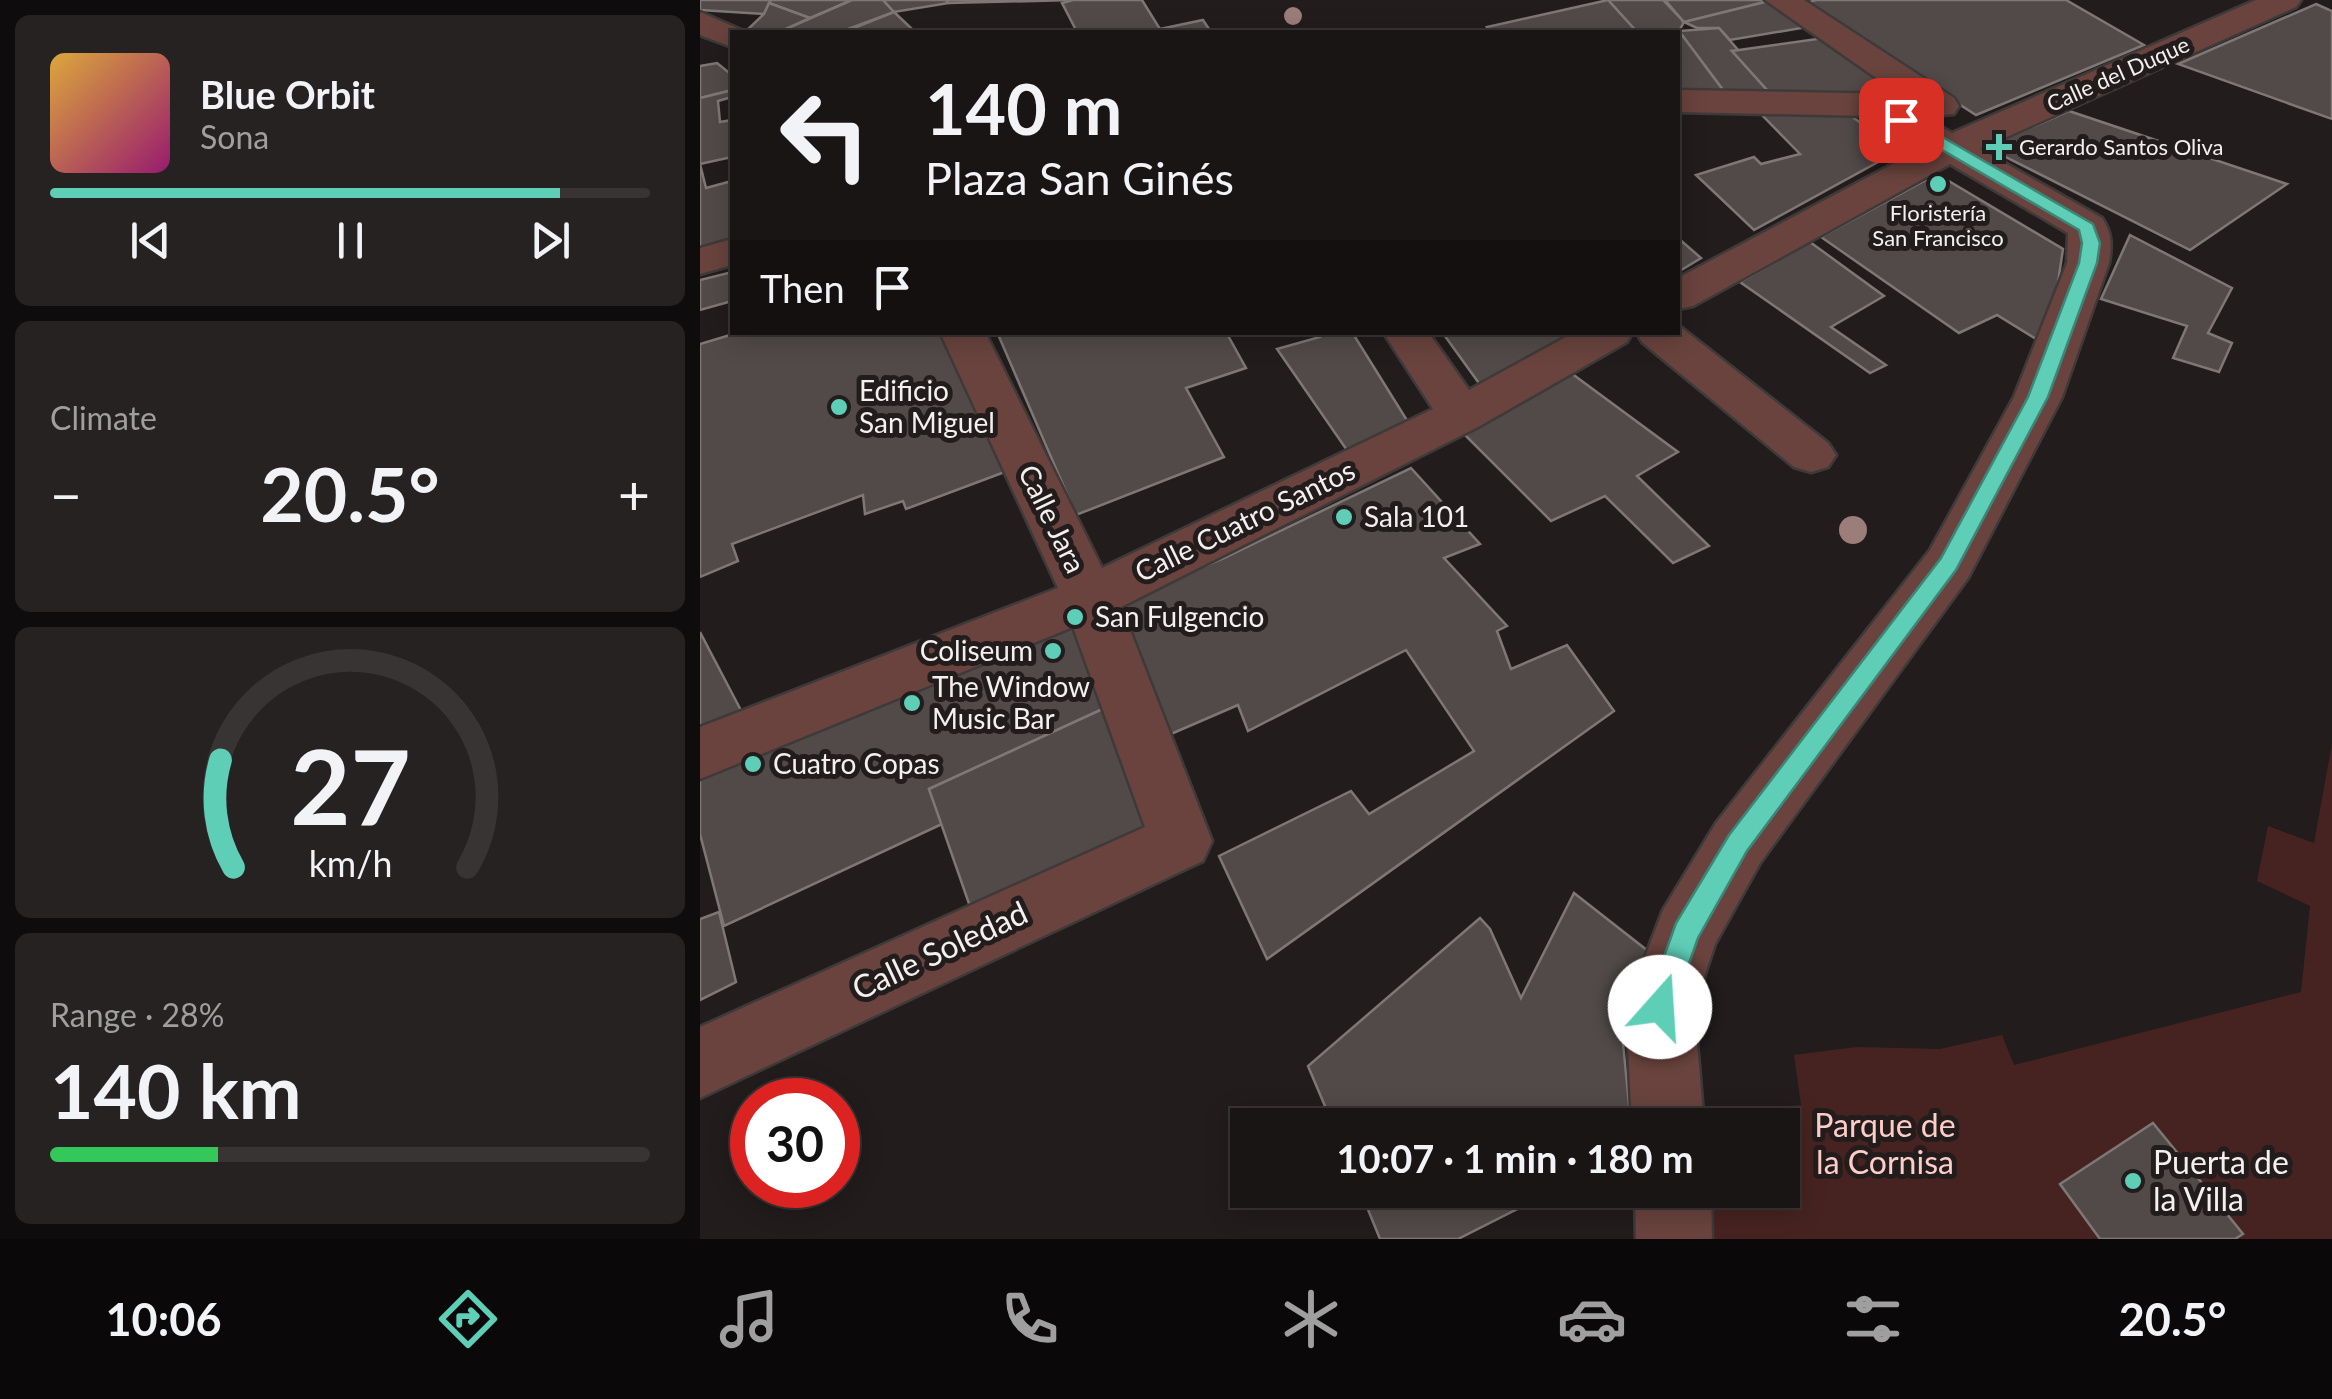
<!DOCTYPE html>
<meta charset="utf-8">
<style>
:root{--surface:#1a1515;--page:#272222;--text:#f1f3f6;--muted:#9f9fa0;--line:#383434;--accent:#5eceb7}
body{margin:0;font-family:Lato,sans-serif;background:var(--page);color:var(--text);height:100vh;display:flex;flex-direction:column;font-size:38px;white-space:nowrap}
*{box-sizing:border-box;margin:0}
p{font-size:32px;color:var(--muted)}
.icon{flex:none;width:55px;height:55px;fill:none;stroke:currentColor;stroke-width:2;stroke-linecap:round;stroke-linejoin:round}
.map{position:relative;flex:1;overflow:hidden}
.panel{display:flex;flex-direction:column;gap:15px;padding:15px;background:#0e0c0c;width:700px}
.panel>*{flex:none}
.guide{position:absolute;left:30px;top:30px;width:950px;height:305px;border-radius:0px;box-shadow:0 5px 25px #0003,0 0 0 2px var(--line);background:#1a1515;color:var(--text);overflow:hidden}
.speed{position:absolute;left:30px;top:1078px;display:flex;gap:20px;font-size:50px;font-weight:700;text-align:center}
.speed>*{display:grid;place-content:center;width:130px;height:130px;border-radius:50%;background:var(--surface);box-shadow:0 5px 25px #0003,0 0 0 2px var(--line);line-height:1}
.speed .limit{border:15px solid #d22;background:#fff;color:#111}
.pin{position:absolute;display:grid;place-items:center;width:85px;height:85px;color:#fff;margin:-42px;border-radius:20px;box-shadow:0 5px 15px #0006}
.me{position:absolute;width:110px;margin:-55px;rotate:19deg;stroke-linejoin:round;filter:drop-shadow(0 0 8px #0008)}
.turn{display:flex;align-items:center;gap:35px;height:210px;padding:0 30px;font-size:45px}
.turn .icon{width:130px;height:130px;stroke-width:2.5}
.turn b{display:block;font-size:70px;line-height:85px}
.then{display:flex;align-items:center;height:95px;padding:0 30px;background:#0003;gap:20px;font-size:38px}
.big{font-size:75px;font-weight:700;line-height:1.1}
.panel .widget{flex:1;display:flex;flex-direction:column;justify-content:center;gap:15px;min-width:0;padding:0 35px;border-radius:15px;background:var(--page)}
.panel .dial{align-items:center;gap:0}
.dial svg{height:260px;overflow:visible;fill:none;stroke:var(--line);stroke-width:7;stroke-linecap:round;text-anchor:middle}
.dial text{fill:var(--text);stroke:none}
.song{display:flex;align-items:center;gap:30px}
.cover{width:120px;height:120px;border-radius:15px;background:linear-gradient(135deg,hsl(40 70% 55%),hsl(320 70% 35%))}
.played{height:10px;border-radius:5px;background:linear-gradient(90deg,var(--accent) 85%,var(--line) 85%)}
.keys{display:flex;justify-content:space-around;direction:ltr}
.heat{display:flex;justify-content:space-between;align-items:center;font-size:55px;direction:ltr}
.charge{height:15px;border-radius:8px;background:linear-gradient(90deg,#34c759 28%,var(--line) 0)}
.trip{position:absolute;left:530px;top:1108px;width:570px;height:100px;border-radius:0px;background:var(--surface);box-shadow:0 5px 25px #0003,0 0 0 2px var(--line);font-weight:700;line-height:100px;text-align:center}
.dock{display:flex;height:160px;justify-content:space-around;align-items:center;background:#0a0808;color:var(--muted)}
.dock .icon{width:70px;height:70px}
.dock .active{color:var(--accent)}
.dock b{font-size:45px;color:var(--text)}
main{display:flex;flex:1;min-height:0}
.map>svg:first-child{display:block}
.green{fill:#462320}
.building{fill:#514a49;stroke:#7e7776;stroke-width:2.5}
.lines{fill:none;stroke-linecap:round;stroke-linejoin:round}
.minor-casing{stroke:#3f3a3a;stroke-width:5}
.minor{fill:#6a433e;fill-rule:evenodd}
.tree{fill:#9b7d7a}
.route{fill:#5eceb7;stroke:#3d8677;stroke-width:2.5}
.poi-dot{fill:#5eceb7;stroke:#221c1c;stroke-width:4}
.labels{text-anchor:middle;stroke-width:10;stroke-linejoin:round;paint-order:stroke}
.far-street-label{font-size:22px;fill:#f4f0ef;stroke:#221c1c}
.far-poi-label{font-size:22px;fill:#f4f0ef;stroke:#221c1c;text-anchor:start}
.poi-label{font-size:28px;fill:#f4f0ef;stroke:#221c1c;text-anchor:start}
.street-label{font-size:28px;fill:#f4f0ef;stroke:#221c1c}
.near-street-label{font-size:32px;fill:#f4f0ef;stroke:#221c1c}
.near-park-label{font-size:32px;fill:#fecdc7;stroke:#221c1c}
.near-poi-label{font-size:32px;fill:#f4f0ef;stroke:#221c1c;text-anchor:start}
</style>
<main>
<section class="panel">
<div class="widget">
<div class="song"><i class="cover"></i><div><b>Blue Orbit</b><p>Sona</p></div></div>
<div class="played"></div>
<div class="keys"><svg class="icon" aria-label="previous" viewBox="0 0 24 24"><path d="M18 5L8 12l10 7zM5 5v14"/></svg><svg class="icon" aria-label="pause" viewBox="0 0 24 24"><path d="M8 5v14M16 5v14"/></svg><svg class="icon" aria-label="next" viewBox="0 0 24 24"><path d="M6 5l10 7-10 7zM19 5v14"/></svg></div>
</div>
<div class="widget"><p>Climate</p>
<div class="heat"><a>−</a><b class="big">20.5°</b><a>+</a></div>
</div>
<div class="widget dial"><svg viewBox="0 0 100 80">
<path d="M14 69A42 42 0 1 1 86 69"/>
<path d="M14 69A42 42 0 0 1 10 36" stroke="#5eceb7"/>
<text x="50" y="56" font-size="32" font-weight="700">27</text>
<text x="50" y="72" font-size="11">km/h</text>
</svg></div>
<div class="widget"><p>Range · 28%</p><b class="big">140 km</b><div class="charge"></div></div>
</section>
<div class="map">
<svg width="1632" height="1239" viewBox="0 0 1632 1239">
<rect width="100%" height="100%" fill="#221c1c"/>
<!-- green -->
<polygon class="green" points="1632,743 1632,1239 1009,1239 1005,1190 1082,1190 1082,1125 999,1125 998,1115 1101,1105 1094,1055 1156,1047 1240,1049 1302,1035 1314,1065 1601,992 1610,906 1557,881 1568,826 1614,843"/>
<!-- building -->
<g class="building">
<polygon points="0,0 71,0 64,14 0,10"/>
<polygon points="71,0 152,0 110,18 69,3"/>
<polygon points="152,0 183,0 194,12 140,32 79,32"/>
<polygon points="183,0 246,0 249,3 194,12"/>
<polygon points="246,0 373,0 249,3"/>
<polygon points="373,0 442,0 460,29 443,32 377,32 362,3"/>
<polygon points="908,0 963,0 984,22 979,31 937,32"/>
<polygon points="908,0 937,32 791,32 787,27"/>
<polygon points="965,0 1067,0 1069,1 984,22"/>
<polygon points="1116,0 1366,0 1444,45 1276,115 1103,4"/>
<polygon points="1069,1 1107,27 1030,40 1019,28 997,28 984,22"/>
<polygon points="69,3 110,18 79,32 45,32 64,14"/>
<polygon points="1616,4 1632,11 1632,119 1478,64"/>
<polygon points="194,12 212,29 203,32 144,32"/>
<polygon points="503,20 511,32 443,32 460,29"/>
<polygon points="1019,28 1039,51 1032,51 1068,91 1023,90 979,31"/>
<polygon points="979,31 1023,90 981,89 978,85 978,32 963,32"/>
<polygon points="1124,38 1196,87 1192,93 1068,91 1032,51"/>
<polygon points="17,63 32,75 32,90 0,98 0,66"/>
<polygon points="29,91 32,97 18,101 20,122 32,120 32,157 0,164 0,98"/>
<polygon points="1369,111 1587,184 1490,250 1286,147"/>
<polygon points="1059,112 1146,112 1198,151 1054,230 996,175 1054,157 1061,164 1100,154"/>
<polygon points="0,164 6,188 32,181 32,239 0,248"/>
<polygon points="1237,174 1363,249 1357,289 1336,339 1297,315 1259,333 1121,237"/>
<polygon points="1430,235 1532,288 1508,333 1532,343 1519,372 1473,358 1487,326 1401,299"/>
<polygon points="978,238 1001,258 978,272"/>
<polygon points="1110,242 1184,296 1131,327 1186,365 1170,373 1040,282"/>
<polygon points="32,272 32,301 0,310 0,280"/>
<polygon points="40,332 241,332 310,470 206,509 203,501 165,514 163,495 32,544 38,561 0,577 0,344"/>
<polygon points="297,332 526,332 546,368 486,388 524,457 376,515"/>
<polygon points="618,332 652,332 713,430 653,459 577,349 620,337"/>
<polygon points="742,332 873,332 781,386"/>
<polygon points="871,373 978,452 937,476 1009,546 973,563 905,496 851,521 760,430"/>
<polygon points="711,468 780,544 744,558 807,626 797,631 811,669 867,645 914,711 567,959 519,856 651,791 669,814 774,751 706,650 548,731 538,705 464,737 412,604 524,558"/>
<polygon points="375,617 407,707 229,789 242,824 24,926 0,834 0,771"/>
<polygon points="0,632 45,718 0,736"/>
<polygon points="407,707 450,835 274,918 229,789"/>
<polygon points="874,893 948,951 920,1012 931,1125 633,1125 608,1066 780,918 790,929 821,998"/>
<polygon points="19,912 36,982 0,1000 0,919"/>
<polygon points="1453,1123 1498,1178 1543,1234 1535,1239 1400,1239 1360,1184"/>
<polygon points="660,1190 855,1190 758,1239 680,1239"/>
</g>
<g class="lines">
<defs>
<g id="minor">
<path d="M1065,0H1104L1254,98L1259,106L1254,114L1223,117L1252,133L1556,0H1601L1596,7L1280,149L1402,218C1412,233 1412,245 1409,263L1362,397L1268,578L1060,863L1015,944L994,1007L1004,1125H932L926,1007L963,910L1016,823L1230,550L1314,397L1367,263L1368,233L1250,164L993,306L978,309V278L1223,148L1168,116L978,112V90L1199,94Z"/>
<polygon points="0,12 46,32 32,32 32,47 0,35"/>
<polygon points="32,239 32,265 0,274 0,248"/>
<polygon points="978,325 1128,443 1136,455 1128,467 1111,472 1094,467 942,342 936,332 978,332"/>
<polygon points="240,332 285,332 402,568 733,409 683,332 728,332 769,390 875,332 933,332 927,342 778,427 421,607 512,841 503,861 0,1098 0,1027 445,827 373,627 0,779 0,727 358,588"/>
<polygon points="935,1190 1011,1190 1012,1239 936,1239"/>
</g>
</defs>
<!-- minor casing -->
<use href="#minor" class="minor-casing"/>
<!-- minor -->
<use href="#minor" class="minor"/>
</g>
<!-- trees -->
<g class="tree">
<circle cx="593" cy="16" r="9"/>
<circle cx="1153" cy="530" r="14"/>
</g>
<!-- route -->
<polygon class="route" points="1196,116 1206,116 1393,224 1400,243 1397,263 1348,397 1256,570 1047,851 998,938 970,1017 960,1021 950,1017 946,1007 976,923 1029,835 1241,558 1328,397 1379,263 1382,243 1379,230 1196,123"/>
<!-- markers -->
<g class="poi-dot">
<path d="M1294 132h10v10h10v10h-10v10h-10v-10h-10v-10h10z"/>
<circle cx="1238" cy="184" r="10"/>
<circle cx="139" cy="407" r="10"/>
<circle cx="644" cy="517" r="10"/>
<circle cx="375" cy="617" r="10"/>
<circle cx="353" cy="651" r="10"/>
<circle cx="212" cy="703" r="10"/>
<circle cx="53" cy="764" r="10"/>
<circle cx="1433" cy="1181" r="10"/>
</g>
<g class="labels">
<!-- far-street labels -->
<g class="far-street-label">
<text transform="translate(1418 74) rotate(-24)" y="8">Calle del Duque</text>
</g>
<!-- far-poi labels -->
<g class="far-poi-label">
<text x="1319" y="155">Gerardo Santos Oliva</text>
<text x="1238" y="221" text-anchor="middle">Floristería<tspan x="1238" dy="25">San Francisco</tspan></text>
</g>
<!-- poi labels -->
<g class="poi-label">
<text x="159" y="401">Edificio<tspan x="159" dy="32">San Miguel</tspan></text>
<text x="664" y="527">Sala 101</text>
<text x="395" y="627">San Fulgencio</text>
<text x="333" y="661" text-anchor="end">Coliseum</text>
<text x="232" y="697">The Window<tspan x="232" dy="32">Music Bar</tspan></text>
<text x="73" y="774">Cuatro Copas</text>
</g>
<!-- street labels -->
<g class="street-label">
<text transform="translate(352 519) rotate(64)" y="10">Calle Jara</text>
<text transform="translate(545 521) rotate(-26)" y="10">Calle Cuatro Santos</text>
</g>
<!-- near-street labels -->
<g class="near-street-label">
<text transform="translate(240 951) rotate(-25)" y="11">Calle Soledad</text>
</g>
<!-- near-park labels -->
<g class="near-park-label">
<text x="1185" y="1137">Parque de<tspan x="1185" dy="37">la Cornisa</tspan></text>
</g>
<!-- near-poi labels -->
<g class="near-poi-label">
<text x="1453" y="1174">Puerta de<tspan x="1453" dy="37">la Villa</tspan></text>
</g>
</g>
</svg>
<div class="speed"><div class="limit">30</div></div>
<div class="pin" style="left:1201px;top:120px;background:#d93025"><svg class="icon" aria-label="arrive" viewBox="0 0 24 24"><path d="M6 21V4h12l-3 4 3 4H6"/></svg></div>
<svg class="me" style="left:960px;top:1007px" viewBox="-20 -20 40 40"><circle r="19" fill="#fff"/><path d="M0-13L10 11 0 6-10 11z" fill="#5eceb7"/></svg>
<div class="trip">10:07 · 1 min · 180 m</div>
<div class="guide">
<div class="turn"><svg class="icon" aria-label="left" viewBox="0 0 24 24"><path d="M17 20v-9H6M10 6l-5 5 5 5"/></svg><div><b>140 m</b>Plaza San Ginés</div></div>
<div class="then">Then<svg class="icon" aria-label="arrive" viewBox="0 0 24 24"><path d="M6 21V4h12l-3 4 3 4H6"/></svg></div>
</div>
</div>
</main>
<nav class="dock">
<b>10:06</b>
<svg class="icon active" aria-label="directions" viewBox="0 0 24 24"><path d="M12 3l9 9-9 9-9-9zM9 14v-3h6M13 9l2 2-2 2"/></svg>
<svg class="icon" aria-label="music" viewBox="0 0 24 24"><path d="M9 18V5l10-2v13"/><circle cx="6" cy="18" r="3"/><circle cx="16" cy="16" r="3"/></svg>
<svg class="icon" aria-label="phone" viewBox="0 0 24 24"><path d="M5 4h4l2 5-3 2q2 4 5 5l2-3 5 2v4C11 20 4 13 5 4z"/></svg>
<svg class="icon" aria-label="climate" viewBox="0 0 24 24"><path d="M12 3v18M4 7l16 10M4 17L20 7"/></svg>
<svg class="icon" aria-label="car" viewBox="0 0 24 24"><path d="M5 17H2v-5l4-1 3-4h7l3 4 3 1v5h-3M9 17h6M6 11h13"/><circle cx="7" cy="17" r="2"/><circle cx="17" cy="17" r="2"/></svg>
<svg class="icon" aria-label="filters" viewBox="0 0 24 24"><path d="M4 7h16M4 17h16"/><circle cx="9" cy="7" r="2"/><circle cx="15" cy="17" r="2"/></svg>
<b>20.5°</b>
</nav>
